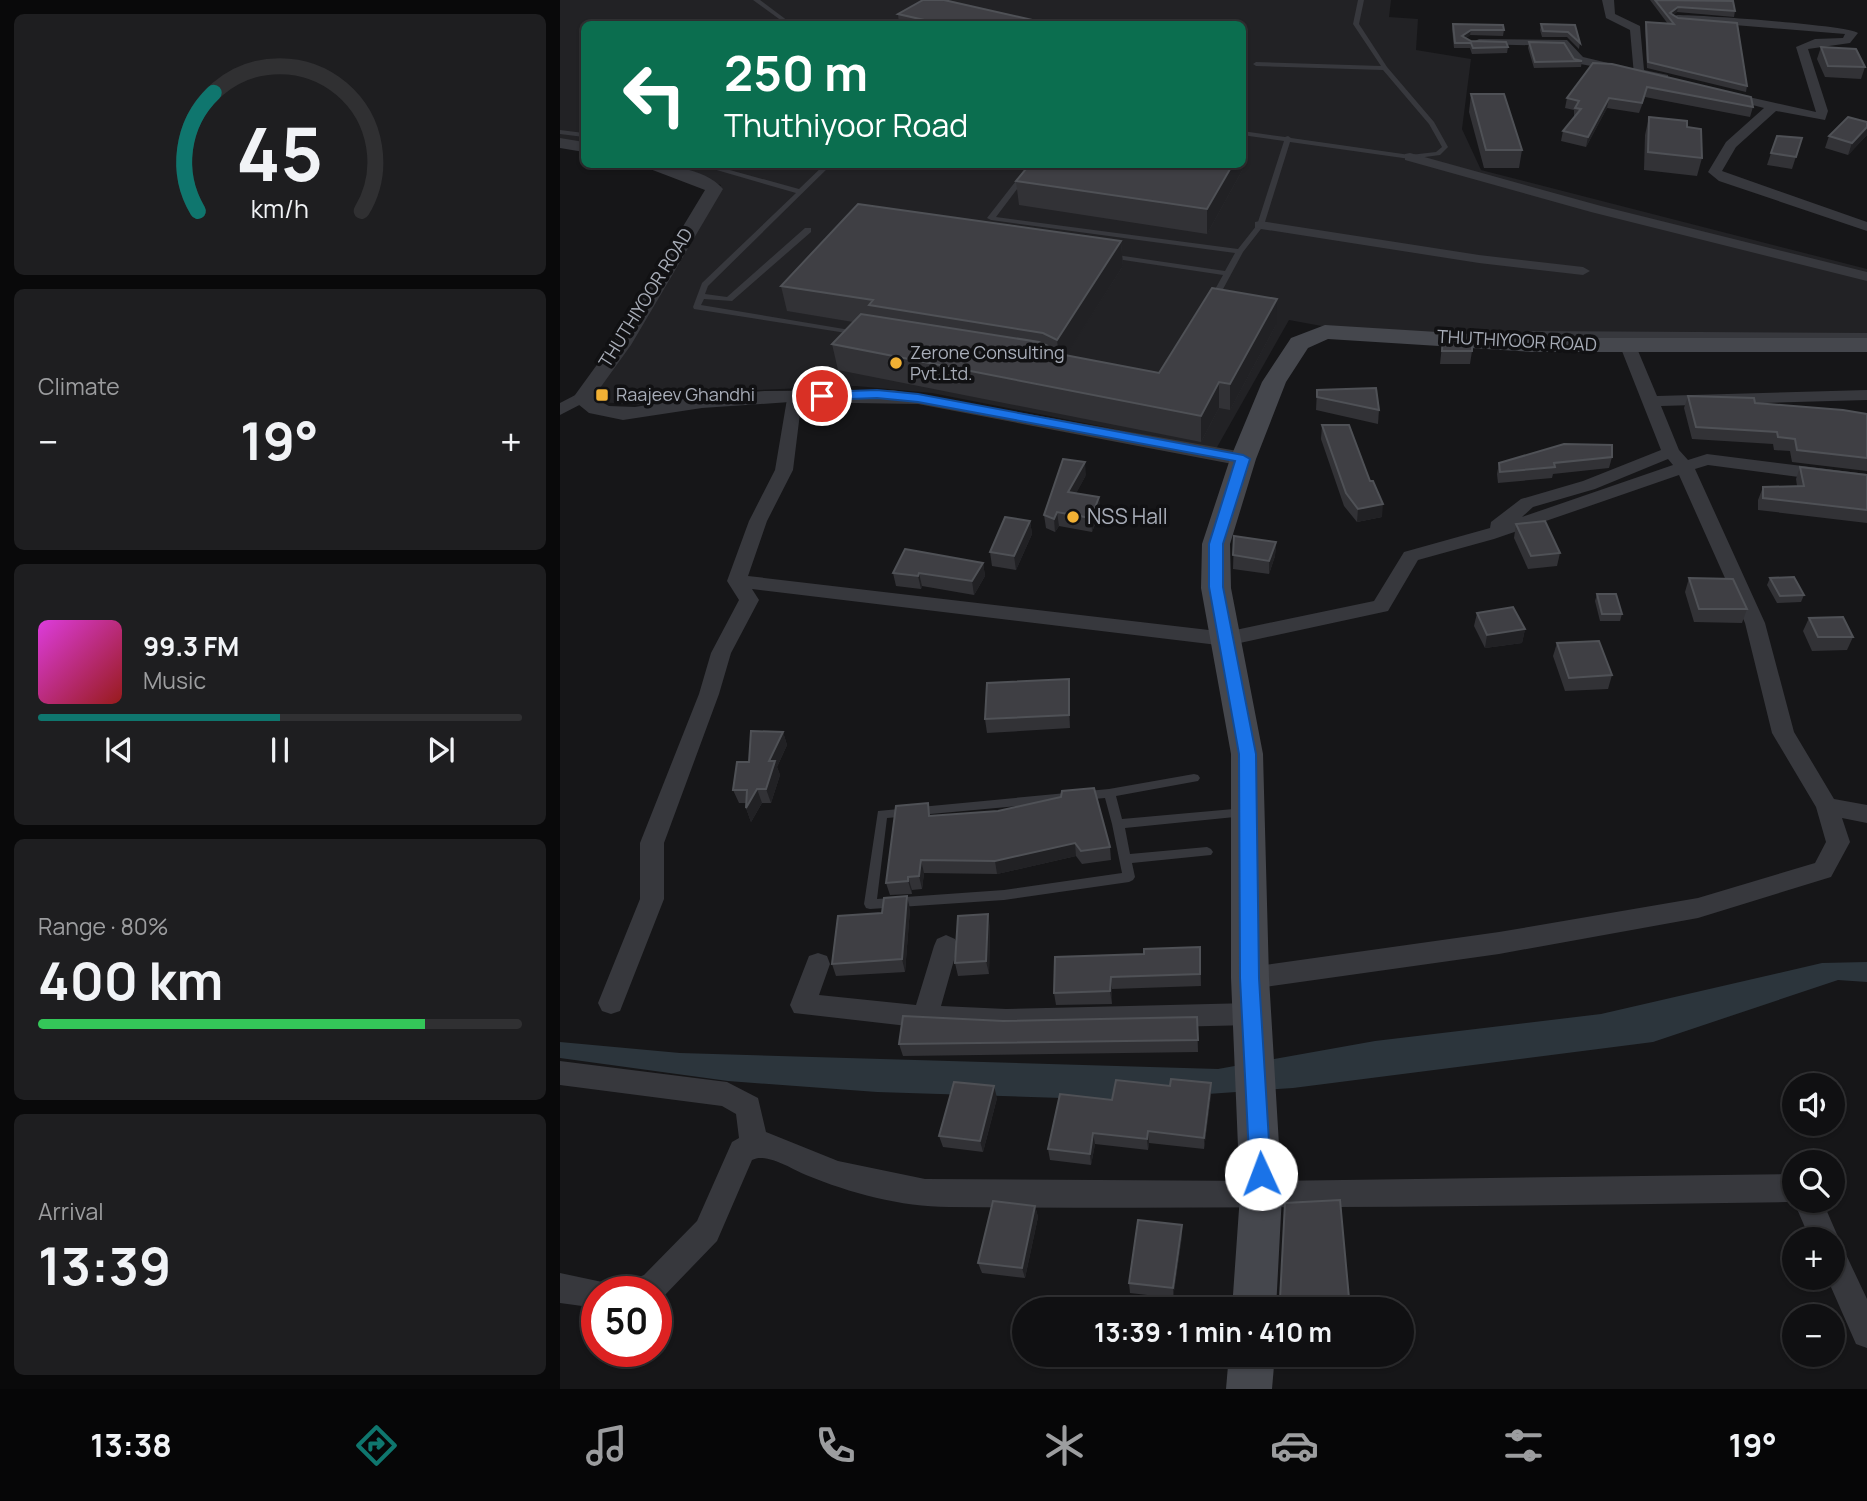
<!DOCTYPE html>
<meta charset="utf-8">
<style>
:root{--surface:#101012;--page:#1e1e20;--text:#f1f3f6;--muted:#9c9d9f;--line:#303032;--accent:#0f766e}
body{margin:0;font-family:Manrope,sans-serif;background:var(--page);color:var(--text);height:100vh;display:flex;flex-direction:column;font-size:26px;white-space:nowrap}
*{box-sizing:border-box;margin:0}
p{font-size:23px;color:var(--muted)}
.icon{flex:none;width:38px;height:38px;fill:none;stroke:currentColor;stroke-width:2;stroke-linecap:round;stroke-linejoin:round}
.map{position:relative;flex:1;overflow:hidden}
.details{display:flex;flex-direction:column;gap:14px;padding:14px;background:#09090a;width:560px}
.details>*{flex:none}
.hud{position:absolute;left:21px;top:21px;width:665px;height:147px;border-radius:10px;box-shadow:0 2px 5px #0004,0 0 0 2px var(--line);background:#0b6e4f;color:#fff;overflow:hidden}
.buttons{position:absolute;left:1222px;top:1073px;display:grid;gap:14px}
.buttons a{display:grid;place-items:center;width:63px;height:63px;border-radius:50%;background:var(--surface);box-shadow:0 2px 5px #0004,0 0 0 2px var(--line);font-size:35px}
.speed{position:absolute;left:21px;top:1276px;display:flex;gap:14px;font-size:35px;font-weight:700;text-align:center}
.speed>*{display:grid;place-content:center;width:91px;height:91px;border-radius:50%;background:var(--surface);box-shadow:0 2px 5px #0004,0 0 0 2px var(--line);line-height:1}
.speed .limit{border:10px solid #d22;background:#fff;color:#111}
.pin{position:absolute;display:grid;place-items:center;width:60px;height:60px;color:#fff;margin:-30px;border:4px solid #fff;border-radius:50%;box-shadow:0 2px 7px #0007}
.me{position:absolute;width:77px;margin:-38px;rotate:358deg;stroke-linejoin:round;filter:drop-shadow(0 0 5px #0008)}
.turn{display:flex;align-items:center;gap:24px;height:147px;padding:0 28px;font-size:32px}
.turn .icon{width:91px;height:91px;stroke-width:2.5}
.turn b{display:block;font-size:49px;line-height:60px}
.big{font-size:52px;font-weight:700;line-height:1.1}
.details .tile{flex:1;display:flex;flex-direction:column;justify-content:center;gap:10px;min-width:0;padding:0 24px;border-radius:10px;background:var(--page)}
.details .dial{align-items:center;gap:0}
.dial svg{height:182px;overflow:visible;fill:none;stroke:var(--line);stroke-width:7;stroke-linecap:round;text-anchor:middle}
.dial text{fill:var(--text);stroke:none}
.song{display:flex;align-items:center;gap:21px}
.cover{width:84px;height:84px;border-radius:10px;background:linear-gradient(135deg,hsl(300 70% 55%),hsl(0 70% 35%))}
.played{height:7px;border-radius:4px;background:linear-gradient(90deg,var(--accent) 50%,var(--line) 50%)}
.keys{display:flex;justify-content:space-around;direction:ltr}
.heat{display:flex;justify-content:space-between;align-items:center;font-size:38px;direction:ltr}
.charge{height:10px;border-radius:5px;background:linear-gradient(90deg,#34c759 80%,var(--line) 0)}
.trip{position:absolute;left:452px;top:1297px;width:402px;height:70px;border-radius:35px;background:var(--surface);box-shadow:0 2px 5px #0004,0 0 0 2px var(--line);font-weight:700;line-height:70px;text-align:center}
.tabs{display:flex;height:112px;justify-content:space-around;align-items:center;background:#060607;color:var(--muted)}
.tabs .icon{width:49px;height:49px}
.tabs .active{color:var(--accent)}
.tabs b{font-size:32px;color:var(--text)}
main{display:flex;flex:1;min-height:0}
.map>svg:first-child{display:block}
.built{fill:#222225}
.water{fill:#2c353c}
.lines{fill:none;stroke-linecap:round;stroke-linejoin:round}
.service{fill:#37383d;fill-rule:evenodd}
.minor{fill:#37383d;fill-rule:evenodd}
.tertiary{fill:#37383d;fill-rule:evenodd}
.secondary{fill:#45474d;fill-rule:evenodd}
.wall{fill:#323236}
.shaded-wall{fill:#212124}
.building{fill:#3f3f44;stroke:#4f5156;stroke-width:2}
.route{fill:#1a73e8;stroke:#114b97;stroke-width:2}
.poi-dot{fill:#f2b134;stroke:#111113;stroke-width:2.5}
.labels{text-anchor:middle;stroke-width:7;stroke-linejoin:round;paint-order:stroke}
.far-street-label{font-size:18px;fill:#a8adb8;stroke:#111113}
.far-poi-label{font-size:18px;fill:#a8adb8;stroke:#111113;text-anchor:start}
.poi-label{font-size:21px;fill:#a8adb8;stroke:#111113;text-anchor:start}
</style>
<main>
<section class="details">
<div class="tile dial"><svg viewBox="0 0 100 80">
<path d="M14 69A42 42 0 1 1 86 69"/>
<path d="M14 69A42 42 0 0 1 21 17" stroke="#0f766e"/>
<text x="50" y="56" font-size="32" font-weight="700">45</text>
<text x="50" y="72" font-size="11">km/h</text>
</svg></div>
<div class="tile"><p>Climate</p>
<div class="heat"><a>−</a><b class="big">19°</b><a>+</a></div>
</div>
<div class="tile">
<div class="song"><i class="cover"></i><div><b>99.3 FM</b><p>Music</p></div></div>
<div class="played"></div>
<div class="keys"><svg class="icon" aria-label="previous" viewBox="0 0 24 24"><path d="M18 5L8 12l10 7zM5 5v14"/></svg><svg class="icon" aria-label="pause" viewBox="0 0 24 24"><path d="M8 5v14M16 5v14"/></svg><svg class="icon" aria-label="next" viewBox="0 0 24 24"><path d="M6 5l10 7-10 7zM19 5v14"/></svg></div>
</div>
<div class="tile"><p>Range · 80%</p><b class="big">400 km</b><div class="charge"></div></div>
<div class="tile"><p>Arrival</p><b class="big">13:39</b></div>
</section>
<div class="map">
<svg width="1307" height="1389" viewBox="0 0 1307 1389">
<rect width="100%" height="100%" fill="#161618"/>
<!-- built -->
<polygon class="built" points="0,0 831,0 829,17 858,19 856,50 911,59 902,129 921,170 1307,269 1307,341 977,341 789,331 729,320 656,449 372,393 296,386 146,392 78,405 41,402 33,393 161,185 92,165 682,164 682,24 24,24 24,145 0,140"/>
<!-- water -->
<polygon class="water" points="1307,962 1307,982 1278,980 1093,1042 733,1088 562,1100 317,1092 168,1081 0,1058 0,1042 120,1053 658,1069 815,1041 1041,1014 1262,963"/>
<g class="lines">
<!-- service -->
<g class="service">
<polygon points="193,0 200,0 232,24 226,24"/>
<polygon points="798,0 804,0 799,24 827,67 874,122 888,147 880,155 850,159 730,142 704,225 683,252 655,304 648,302 663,275 550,258 546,256 550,254 665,271 675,253 431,220 427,218 469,164 476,164 436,217 678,249 697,225 724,141 682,135 682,131 725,137 728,136 731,138 850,155 876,152 882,147 869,124 823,70 696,66 693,64 696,62 821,66 793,24"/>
<polygon points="0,130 24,133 24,137 0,134"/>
<polygon points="136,164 148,164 239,189 265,164 272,164 148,286 145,294 167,297 245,228 251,228 251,232 172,301 144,299 141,305 296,331 299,331 299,335 134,309 133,307 142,283 236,193"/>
<path d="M634,774L638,775L640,778L638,781L556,796L562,819L685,808L689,809L691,812L689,815L685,816L565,828L570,854L647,847L651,849L653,852L651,855L572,863L575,877L573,880L569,882L444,900L310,909L306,908L304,904L318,811L549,789ZM545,798L552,824L562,873L444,890L317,899L327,818Z"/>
</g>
<!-- minor -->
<g class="minor">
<polygon points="1042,0 1054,0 1055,14 1080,26 1084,70 1108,75 1108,81 1074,75 1070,30 1046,18"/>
<path d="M1117,15C1141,15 1287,25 1298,33L1290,43L1248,49L1268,111L1265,120L1216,111L1176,147L1162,171L1307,222V231L1159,181L1148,172L1166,142L1204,108L1162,97V91L1256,112L1236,47L1255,39L1283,38L1285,34L1113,20L1111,18Z"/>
<polygon points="919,39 1007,40 1023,57 1069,68 1063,72 1015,63 1004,46 915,44 913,42"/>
<polygon points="850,153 1041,206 1307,272 1307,281 1031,212 845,160 845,154"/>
<polygon points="700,221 919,255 1023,267 1030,271 1023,275 919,263 695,228 695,222"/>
<path d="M970,331L1307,333V343L1069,341L1076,346L1097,396L1307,390V400L1101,406L1119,450L1128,460L1147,454L1307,474V486L1148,465L1135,469L1205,623L1234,732L1274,799L1307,805V823L1282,818L1290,842L1271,877L1138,918L939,954L690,989L681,986L677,978L681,970L690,967L939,932L1138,898L1255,863L1266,842L1256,807L1212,733L1185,623L1119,475L934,539L858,560L828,611L666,646L192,589L199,600L171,653L159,694L104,843V899L60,1011L51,1014L42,1011L38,1003L80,899V843L139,694L151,653L179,600L167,581L189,521L215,470L228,393H240L242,397L233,470L207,521L188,576L666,632L814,601L844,552L930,528L931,522L961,499L1023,481L1101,450L1060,346L1067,341H979L978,348H966L962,336ZM1108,459L1113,465L962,517L973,507L1035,489Z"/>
<polygon points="25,390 33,395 31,399 0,415 0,403"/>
<polygon points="386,935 395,939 398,946 381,1006 446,1009 691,1003 700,1006 704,1014 700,1022 691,1025 446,1031 365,1028 234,1013 230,1005 249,956 258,953 267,956 270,964 259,995 356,1005 374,946 377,939"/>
<path d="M0,1061L167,1082L198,1098L206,1132L278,1161L365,1179L701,1181L1234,1174V1200H1262L1279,1239L1277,1244L1282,1246L1307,1299V1348L1296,1344L1267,1278H1272V1239H1250L1234,1202C952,1206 671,1209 389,1207C341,1207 290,1193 246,1175C232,1169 206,1152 192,1160L157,1241L102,1298L96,1301V1292H61L66,1282L84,1275L137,1221L172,1142L179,1138L176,1114L162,1106L0,1085Z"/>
<polygon points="0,1273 47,1283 51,1292 37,1292 37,1308 0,1303"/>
</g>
<!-- tertiary -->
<g class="tertiary">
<polygon points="0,138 24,142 24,152 0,148"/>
<path d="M77,164C103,164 144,167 163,189L71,345L35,395L34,398L49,406L75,407L142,396L204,391L333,390L683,452L694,459L683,466L358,404L230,402L142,408L63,420L29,413L13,400L15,395L52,344L145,190Z"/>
</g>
<!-- secondary -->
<g class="secondary">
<polygon points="765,325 972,338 1307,338 1307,352 972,352 768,339 748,348 726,382 696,459 670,544 671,588 703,754 709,978 722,1195 716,1309 672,1309 680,1195 671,978 671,754 641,588 642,544 670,459 702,382 731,338"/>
<polygon points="669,1354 715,1354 712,1389 666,1389"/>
</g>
</g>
<!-- wall -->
<g class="wall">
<polygon points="1090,0 1162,0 1175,11 1174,17 1117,12 1113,15 1187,86 1186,92 1087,68 1085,28 1086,22 1108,24"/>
<polygon points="338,14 490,24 339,24"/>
<polygon points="893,24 944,30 943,36 910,35 906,38 911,41 948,47 947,53 912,54 910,48 894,48 892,29"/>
<polygon points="981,24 1015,25 1020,43 1019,49 1007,37 982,37 980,30"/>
<polygon points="969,42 1022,61 1021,67 974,68 968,48"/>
<polygon points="1261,47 1305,67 1301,79 1265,77 1257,59"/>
<polygon points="1033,63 1193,107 1190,117 1085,97 1079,113 1047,108 1026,147 1001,141 1003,131 1014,118 1014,110 1005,108 1007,98"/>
<polygon points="911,94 962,150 959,168 924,168 909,112"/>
<polygon points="1089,117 1127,127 1142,158 1137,176 1084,170 1085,135"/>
<polygon points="1307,122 1307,135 1288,155 1265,148 1269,136"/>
<polygon points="1242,138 1232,169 1207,165 1211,153"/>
<polygon points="684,145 683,169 647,234 459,205 456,181"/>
<polygon points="561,241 563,266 506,355 599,373 716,325 670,410 659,408 641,442 278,370 272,344 293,322 227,311 221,286"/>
<polygon points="883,336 912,351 910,364 880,364"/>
<polygon points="757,390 819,410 818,424 756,410"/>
<polygon points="1128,396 1307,414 1307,471 1232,462 1230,451 1214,450 1213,444 1132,439 1124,408"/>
<polygon points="762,425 822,517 797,522 784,506 761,439"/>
<polygon points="1052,457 1049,468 993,474 992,478 938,483 937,474 939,463"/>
<polygon points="1240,467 1307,475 1307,523 1198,510 1198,500 1203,487 1237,486 1236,479"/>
<polygon points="526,475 516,493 539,497 540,511 532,532 499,526 495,532 486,528 484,515"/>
<polygon points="470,521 472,534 456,570 432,566 430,552"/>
<polygon points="956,524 1000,553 997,566 968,569 954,538"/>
<polygon points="674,536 716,542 715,556 709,574 673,569"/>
<polygon points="423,563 425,576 414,595 362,586 361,589 336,586 333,573"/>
<polygon points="1129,578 1187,609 1182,623 1134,622 1125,592"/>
<polygon points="1210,578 1244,595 1241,602 1217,603 1207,585"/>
<polygon points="1037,594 1062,614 1060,621 1040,621 1035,601"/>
<polygon points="917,613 965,629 962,643 925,648 914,626"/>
<polygon points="1249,618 1293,637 1287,650 1252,651 1243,631"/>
<polygon points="997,643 1052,675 1048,689 1005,691 993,656"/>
<polygon points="509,679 510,692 510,728 427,733 425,719"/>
<polygon points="223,732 227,745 217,767 220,775 211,803 202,803 191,822 186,808 186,803 179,803 173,790 189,762"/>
<polygon points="371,816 550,847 551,860 522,864 516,856 437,874 364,873 362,889 352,890 352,894 330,895 326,883"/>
<polygon points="350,909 345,972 276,976 272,964 322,913"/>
<polygon points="430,926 429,974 398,976 395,963"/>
<polygon points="640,947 641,986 552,989 552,1004 496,1005 494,993 584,954"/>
<polygon points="637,1017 638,1052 343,1056 339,1044 443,1021"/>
<polygon points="651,1083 651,1095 644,1149 589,1143 588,1150 535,1144 531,1165 490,1160 488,1149 552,1100 610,1086"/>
<polygon points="437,1098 423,1152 383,1147 379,1136"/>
<polygon points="475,1206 478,1217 465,1278 422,1273 418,1263"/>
<polygon points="622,1225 622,1236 613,1298 570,1293 569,1283"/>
</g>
<!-- shaded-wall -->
<g class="shaded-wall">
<polygon points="1118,7 1117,12 1109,19 1110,13"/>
<polygon points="911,30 910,35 902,42 902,36"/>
<polygon points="1049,98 1047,108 1026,147 1028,137"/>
<polygon points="1307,127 1307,135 1288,155 1292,143"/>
<polygon points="684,145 683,169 647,234 647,209 673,164 682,164 682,147"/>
<polygon points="561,241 563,266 500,365 497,340"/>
<polygon points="717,299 716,325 670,410 670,384"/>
<polygon points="659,382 659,408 641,442 641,416"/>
<polygon points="525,462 526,475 510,505 508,492"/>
<polygon points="539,497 540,511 532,532 531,518"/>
<polygon points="823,504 822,517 797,522 798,509"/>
<polygon points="497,512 499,526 495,532 494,519"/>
<polygon points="470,521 472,534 456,570 454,556"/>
<polygon points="716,542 715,556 709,574 709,561"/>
<polygon points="423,563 425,576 414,595 412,581"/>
<polygon points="359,573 362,586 361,589 358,576"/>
<polygon points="965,629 962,643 925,648 927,635"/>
<polygon points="509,679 510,692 510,728 509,715"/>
<polygon points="223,732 227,745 217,767 220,775 211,803 206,789 209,761"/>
<polygon points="197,789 202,803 191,822 186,808"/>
<polygon points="515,843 516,856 437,874 435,861"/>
<polygon points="361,860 364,873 362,889 359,876"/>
<polygon points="348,877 352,890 352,894 348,881"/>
<polygon points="347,896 350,909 345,972 342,959"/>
<polygon points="428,914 430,926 429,974 426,961"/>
<polygon points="551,977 552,989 552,1004 550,991"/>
<polygon points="651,1083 651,1095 644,1149 644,1138"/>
<polygon points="434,1086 437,1098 423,1152 420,1141"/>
<polygon points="588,1131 589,1143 588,1150 587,1139"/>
<polygon points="533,1133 535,1144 531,1165 530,1154"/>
<polygon points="475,1206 478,1217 465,1278 462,1268"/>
<polygon points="622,1225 622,1236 613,1298 613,1288"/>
</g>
<!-- building -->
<g class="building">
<polygon points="363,0 384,0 490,24 382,24 338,14"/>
<polygon points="1095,0 1173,1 1175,11 1118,7 1110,13 1118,18 1177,23 1187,86 1088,62 1086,22 1114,24"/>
<polygon points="893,24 943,25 944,30 911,30 902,36 911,41 946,42 948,47 913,48 911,43 895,43"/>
<polygon points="981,24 1015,25 1020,43 1008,32 983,31"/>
<polygon points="969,42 1004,43 1014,59 1022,61 975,62"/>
<polygon points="1261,47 1296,49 1305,67 1268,66"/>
<polygon points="1033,63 1052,64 1191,97 1193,107 1087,87 1082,103 1049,98 1028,137 1003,131 1021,109 1015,108 1019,101 1007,98"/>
<polygon points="911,94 944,94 962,150 926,150"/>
<polygon points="1089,117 1127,121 1127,127 1141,129 1142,158 1088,152"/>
<polygon points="1288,117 1307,122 1307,127 1292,143 1269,136"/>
<polygon points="1217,136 1242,138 1236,157 1211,153"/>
<polygon points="470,164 673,164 647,209 456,181"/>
<polygon points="298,204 561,241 497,340 483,333 309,305 313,300 221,286"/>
<polygon points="652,288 717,299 670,384 659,382 641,416 272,344 301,314 479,342 492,348 489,352 599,373"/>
<polygon points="883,336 912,338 912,351 882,351"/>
<polygon points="816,388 819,410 757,397 757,390"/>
<polygon points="1128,396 1194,398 1195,403 1283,410 1307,414 1307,458 1237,450 1235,439 1218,437 1217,432 1136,427"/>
<polygon points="762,425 789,425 810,481 813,481 823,504 798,509 786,493"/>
<polygon points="1004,444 1052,445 1052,457 994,463 995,467 940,472 939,463"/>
<polygon points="503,459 525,462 508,492 539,497 531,518 497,512 494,519 484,515"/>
<polygon points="1240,467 1307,475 1307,510 1203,498 1203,487 1244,486"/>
<polygon points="445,517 470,521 454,556 430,552"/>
<polygon points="985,521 1000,553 971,556 956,524"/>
<polygon points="674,536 716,542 709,561 673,555"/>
<polygon points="345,549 423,563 412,581 359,573 358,576 333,573"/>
<polygon points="1234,577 1244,595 1220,596 1210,578"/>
<polygon points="1129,578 1173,579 1187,609 1139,609"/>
<polygon points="1037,594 1056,594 1062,614 1042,614"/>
<polygon points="953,607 965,629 927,635 917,613"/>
<polygon points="1283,617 1293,637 1258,637 1249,618"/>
<polygon points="1039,641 1052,675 1009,678 997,643"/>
<polygon points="509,679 509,715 425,719 427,683"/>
<polygon points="191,731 223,732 209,761 215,761 206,789 197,789 186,808 187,790 173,790 177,762 189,762"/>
<polygon points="534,788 550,847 521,851 515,843 435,861 361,860 359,876 348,877 348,881 326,883 336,806 368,803 369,816 438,811 501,797 502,791"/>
<polygon points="347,896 342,959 272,964 278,916 322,913 324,898"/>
<polygon points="428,914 426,961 395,963 398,916"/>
<polygon points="640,947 640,974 551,977 550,991 494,993 495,957 584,954 584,949"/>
<polygon points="343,1016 443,1021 637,1017 638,1040 339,1044"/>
<polygon points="611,1079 651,1083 644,1138 588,1131 587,1139 533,1133 530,1154 488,1149 500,1094 552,1100 556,1080 610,1086"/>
<polygon points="394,1082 434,1086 420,1141 379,1136"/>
<polygon points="780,1200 790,1309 709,1309 710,1302 720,1299 725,1203"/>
<polygon points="433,1201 475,1206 462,1268 418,1263"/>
<polygon points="578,1220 622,1225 613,1288 569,1283"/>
</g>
<!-- route -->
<polygon class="route" points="317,390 358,394 683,455 690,459 663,544 663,587 696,754 699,978 711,1174 708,1182 701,1185 693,1182 690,1174 680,978 679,754 649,587 649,544 675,461 358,402 317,398 262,400 255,396 262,392"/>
<!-- markers -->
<g class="poi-dot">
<circle cx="336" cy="363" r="7"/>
<rect x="35" y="388" width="14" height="14" rx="3.5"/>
<circle cx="513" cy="517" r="7"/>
</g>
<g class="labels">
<!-- far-street labels -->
<g class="far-street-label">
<text transform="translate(86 298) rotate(-58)" y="6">THUTHIYOOR ROAD</text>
<text transform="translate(957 341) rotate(3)" y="6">THUTHIYOOR ROAD</text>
</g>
<!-- far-poi labels -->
<g class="far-poi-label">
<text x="350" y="359">Zerone Consulting<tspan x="350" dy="21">Pvt.Ltd.</tspan></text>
<text x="56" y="401">Raajeev Ghandhi</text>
</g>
<!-- poi labels -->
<g class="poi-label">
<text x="527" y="524">NSS Hall</text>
</g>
</g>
</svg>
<div class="buttons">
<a><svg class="icon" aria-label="sound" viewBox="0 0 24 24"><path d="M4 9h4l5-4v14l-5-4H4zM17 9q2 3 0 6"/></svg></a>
<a><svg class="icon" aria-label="search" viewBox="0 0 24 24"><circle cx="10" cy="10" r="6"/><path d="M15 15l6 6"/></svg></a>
<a>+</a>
<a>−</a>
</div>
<div class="speed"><div class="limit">50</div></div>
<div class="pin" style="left:262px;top:396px;background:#d93025"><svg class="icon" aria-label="arrive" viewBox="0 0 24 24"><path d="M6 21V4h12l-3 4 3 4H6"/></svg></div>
<svg class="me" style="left:701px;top:1174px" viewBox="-20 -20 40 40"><circle r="19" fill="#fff"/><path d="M0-13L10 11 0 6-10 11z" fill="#1a73e8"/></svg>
<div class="trip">13:39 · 1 min · 410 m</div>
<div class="hud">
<div class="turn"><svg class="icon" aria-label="left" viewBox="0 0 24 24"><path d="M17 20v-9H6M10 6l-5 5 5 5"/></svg><div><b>250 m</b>Thuthiyoor Road</div></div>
</div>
</div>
</main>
<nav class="tabs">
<b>13:38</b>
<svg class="icon active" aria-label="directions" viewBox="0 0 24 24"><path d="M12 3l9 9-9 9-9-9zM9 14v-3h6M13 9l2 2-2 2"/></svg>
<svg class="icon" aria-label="music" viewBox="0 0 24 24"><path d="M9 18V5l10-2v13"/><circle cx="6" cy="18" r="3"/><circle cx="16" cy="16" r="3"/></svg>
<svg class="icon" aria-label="phone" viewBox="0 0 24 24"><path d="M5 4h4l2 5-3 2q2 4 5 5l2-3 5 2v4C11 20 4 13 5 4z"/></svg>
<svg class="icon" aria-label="climate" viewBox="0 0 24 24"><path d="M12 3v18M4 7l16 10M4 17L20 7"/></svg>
<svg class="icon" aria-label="car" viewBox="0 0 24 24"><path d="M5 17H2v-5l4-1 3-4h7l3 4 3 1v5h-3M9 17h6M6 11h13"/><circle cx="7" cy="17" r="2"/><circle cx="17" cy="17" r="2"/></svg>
<svg class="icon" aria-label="filters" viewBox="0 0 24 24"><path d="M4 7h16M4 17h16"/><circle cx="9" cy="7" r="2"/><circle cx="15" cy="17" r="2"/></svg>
<b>19°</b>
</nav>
